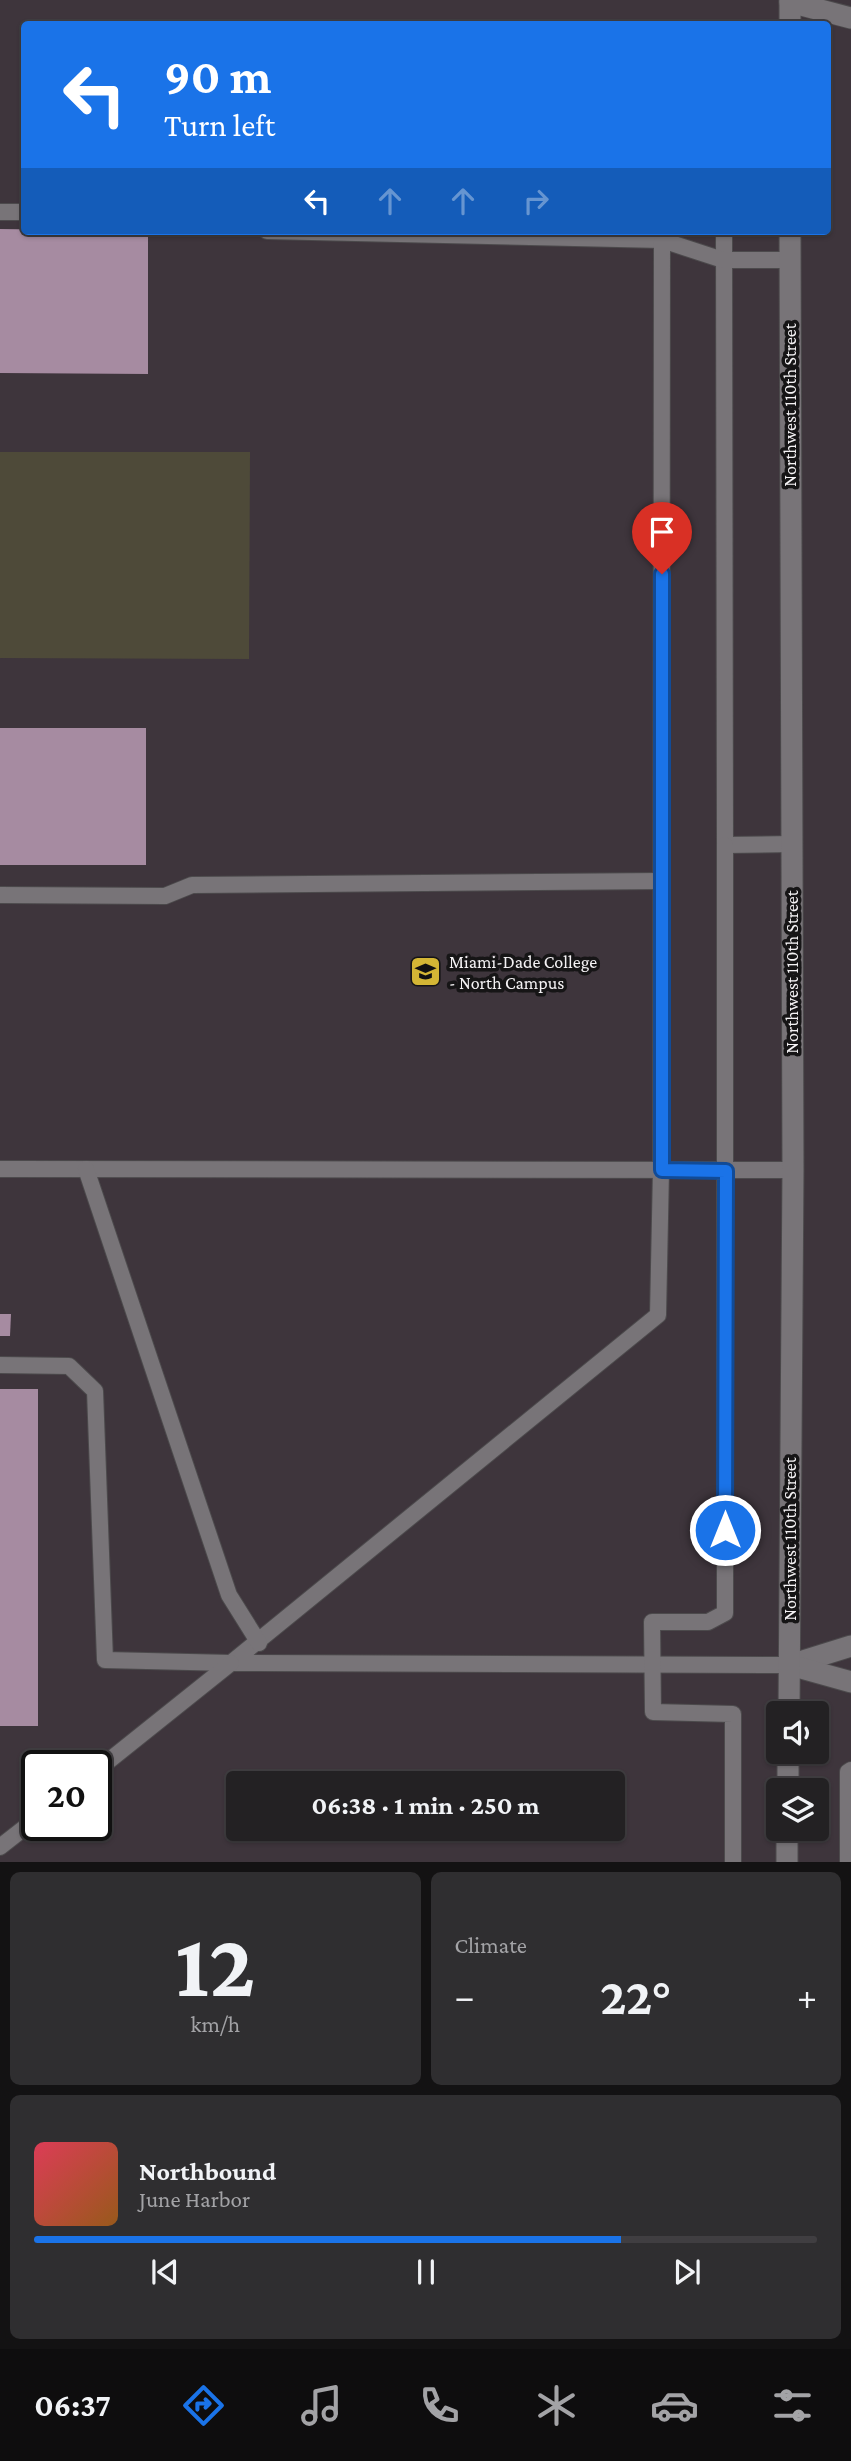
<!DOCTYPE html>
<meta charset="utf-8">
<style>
:root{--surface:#232123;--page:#2f2e30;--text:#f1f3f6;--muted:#a3a3a6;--line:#403e41;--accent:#1a73e8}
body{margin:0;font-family:"Crimson Pro",serif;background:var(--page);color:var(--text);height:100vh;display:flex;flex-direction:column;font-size:26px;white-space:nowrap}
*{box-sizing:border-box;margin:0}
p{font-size:23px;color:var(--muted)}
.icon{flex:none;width:38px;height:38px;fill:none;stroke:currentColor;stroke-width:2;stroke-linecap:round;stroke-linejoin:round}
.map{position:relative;height:1862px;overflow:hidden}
.details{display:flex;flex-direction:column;gap:10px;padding:10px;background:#131213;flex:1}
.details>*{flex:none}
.top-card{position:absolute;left:21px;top:21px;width:810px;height:214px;border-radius:7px;box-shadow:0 2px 5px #0004,0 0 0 2px var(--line);background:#1a73e8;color:#fff;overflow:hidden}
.tools{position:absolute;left:766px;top:1701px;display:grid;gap:14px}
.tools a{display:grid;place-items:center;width:63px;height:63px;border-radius:7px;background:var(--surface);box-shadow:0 2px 5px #0004,0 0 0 2px var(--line);font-size:35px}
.speed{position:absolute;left:21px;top:1750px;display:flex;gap:14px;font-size:35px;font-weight:700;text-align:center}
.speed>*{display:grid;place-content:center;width:91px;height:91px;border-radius:50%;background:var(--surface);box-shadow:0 2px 5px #0004,0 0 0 2px var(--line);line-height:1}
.speed .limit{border:4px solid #111;border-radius:10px;background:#fff;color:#111}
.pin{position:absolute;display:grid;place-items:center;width:60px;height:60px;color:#fff;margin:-72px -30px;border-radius:50% 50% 50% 0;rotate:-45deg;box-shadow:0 0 7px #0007}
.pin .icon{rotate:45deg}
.me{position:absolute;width:77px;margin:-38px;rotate:0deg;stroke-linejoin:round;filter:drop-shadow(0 0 5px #0008)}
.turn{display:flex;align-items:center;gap:24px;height:147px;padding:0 28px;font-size:32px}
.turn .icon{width:91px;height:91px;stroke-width:2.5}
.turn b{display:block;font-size:49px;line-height:60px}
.lanes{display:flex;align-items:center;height:66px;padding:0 28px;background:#0003;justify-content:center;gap:35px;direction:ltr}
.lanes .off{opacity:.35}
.big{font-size:52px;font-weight:700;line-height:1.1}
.details .widget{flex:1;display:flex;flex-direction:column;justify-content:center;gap:10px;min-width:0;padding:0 24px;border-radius:10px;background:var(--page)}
.details .dial{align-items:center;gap:0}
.dial b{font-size:91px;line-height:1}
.song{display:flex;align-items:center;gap:21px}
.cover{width:84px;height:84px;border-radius:10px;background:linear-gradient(135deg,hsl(350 70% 55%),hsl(30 70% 35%))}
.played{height:7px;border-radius:4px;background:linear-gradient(90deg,var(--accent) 75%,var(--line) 75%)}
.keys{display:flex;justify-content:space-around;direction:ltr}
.heat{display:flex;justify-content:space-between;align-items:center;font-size:38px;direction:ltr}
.details .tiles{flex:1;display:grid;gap:10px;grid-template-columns:1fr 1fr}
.widget:last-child{grid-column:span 2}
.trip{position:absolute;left:226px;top:1771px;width:399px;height:70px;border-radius:7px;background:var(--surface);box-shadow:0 2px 5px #0004,0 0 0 2px var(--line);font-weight:700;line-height:70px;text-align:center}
.tabs{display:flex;height:112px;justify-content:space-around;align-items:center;background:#0e0d0e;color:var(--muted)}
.tabs .icon{width:49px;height:49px}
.tabs .active{color:var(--accent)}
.tabs b{font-size:32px;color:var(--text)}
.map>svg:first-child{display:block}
.built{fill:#3e353c;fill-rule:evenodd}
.green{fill:#4e4a39}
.building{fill:#a68ba1}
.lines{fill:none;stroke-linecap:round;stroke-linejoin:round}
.lane-casing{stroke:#4c4a4c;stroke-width:18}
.street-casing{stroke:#4c4a4c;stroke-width:23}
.secondary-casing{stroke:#4c4a4c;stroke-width:23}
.lane{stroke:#787478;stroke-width:16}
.street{stroke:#787478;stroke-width:21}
.secondary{stroke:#787478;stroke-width:21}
.route-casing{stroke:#114b97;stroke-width:18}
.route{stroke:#1a73e8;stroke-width:12}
.labels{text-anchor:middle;stroke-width:7;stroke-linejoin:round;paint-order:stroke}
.street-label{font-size:18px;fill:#f5f3f5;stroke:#161516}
.poi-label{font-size:18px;fill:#f5f3f5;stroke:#161516;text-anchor:start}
</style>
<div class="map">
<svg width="851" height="1863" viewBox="0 0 851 1863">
<rect width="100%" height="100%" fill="#2f2c2f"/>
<!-- built -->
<path class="built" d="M0,0H851V1862L0,1863ZM24,24H828V231H24ZM779,1713H817V1752H779ZM37,1766H96V1825H37ZM238,1783H612V1829H238ZM779,1790H817V1829H779Z"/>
<!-- green -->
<polygon class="green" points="0,452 250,452 249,659 0,658"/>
<!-- building -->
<g class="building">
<polygon points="0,229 148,231 148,374 0,373"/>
<rect x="0" y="728" width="146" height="137"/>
<polygon points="0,1314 11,1314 10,1336 0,1336"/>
<rect x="0" y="1389" width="38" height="337"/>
</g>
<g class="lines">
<defs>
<g id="lane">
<polyline points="0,212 24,212"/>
<polyline points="267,231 662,240 663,231"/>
<polyline points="724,231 725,845 792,844"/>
<polyline points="790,260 723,260 662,240 661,1170 658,1315 231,1663 790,1665"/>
<polyline points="725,845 725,1613 708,1622 652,1622 653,1712 733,1714 733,1863"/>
<polyline points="0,895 165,896 192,885 662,881"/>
<polyline points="0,1169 793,1170"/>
<polyline points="86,1169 229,1595 259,1643"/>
<polyline points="0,1365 69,1366 95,1391 105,1660 231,1663"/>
<polyline points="96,1771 231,1663"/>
<polyline points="0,1847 37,1818"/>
<polyline points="848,1863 848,1772 851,1770"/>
</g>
<g id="street">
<polyline points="790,2 851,18"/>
<polyline points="790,1665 851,1646"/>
<polyline points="790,1665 851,1682"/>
</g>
<g id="secondary">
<polyline points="790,24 790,0"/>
<polyline points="789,1713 793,1170 790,231"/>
<polyline points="788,1790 788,1752"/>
<polyline points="787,1863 787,1829"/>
</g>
</defs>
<!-- lane casing -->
<use href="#lane" class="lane-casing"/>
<!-- street casing -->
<use href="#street" class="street-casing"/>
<!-- secondary casing -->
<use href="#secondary" class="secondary-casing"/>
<!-- lane -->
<use href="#lane" class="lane"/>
<!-- street -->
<use href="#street" class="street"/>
<!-- secondary -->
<use href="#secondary" class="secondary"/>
</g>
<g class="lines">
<defs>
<polyline id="route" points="662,574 662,1170 726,1171 725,1530"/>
</defs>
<!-- route casing -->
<use href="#route" class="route-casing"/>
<!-- route -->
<use href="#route" class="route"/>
</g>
<!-- icons -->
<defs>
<symbol id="university-square" viewBox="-11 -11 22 22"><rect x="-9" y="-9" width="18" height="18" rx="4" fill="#d4b635" stroke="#161516"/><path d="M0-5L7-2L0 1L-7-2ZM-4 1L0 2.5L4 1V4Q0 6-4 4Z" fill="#111"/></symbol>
</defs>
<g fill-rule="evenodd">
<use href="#university-square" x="408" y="954" width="35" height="35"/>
</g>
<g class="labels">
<!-- street labels -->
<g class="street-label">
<text transform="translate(790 405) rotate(-90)" y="6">Northwest 110th Street</text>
<text transform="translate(792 972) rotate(-90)" y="6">Northwest 110th Street</text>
<text transform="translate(790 1539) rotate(-90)" y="6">Northwest 110th Street</text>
</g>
<!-- poi labels -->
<g class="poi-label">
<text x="449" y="968">Miami-Dade College<tspan x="449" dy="21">- North Campus</tspan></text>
</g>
</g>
</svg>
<div class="tools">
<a><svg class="icon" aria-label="sound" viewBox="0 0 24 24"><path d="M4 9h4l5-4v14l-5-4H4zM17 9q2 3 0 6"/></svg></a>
<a><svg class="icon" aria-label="layers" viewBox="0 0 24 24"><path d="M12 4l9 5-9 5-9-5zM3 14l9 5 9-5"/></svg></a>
</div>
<div class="speed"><div class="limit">20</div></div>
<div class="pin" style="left:662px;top:574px;background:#d93025"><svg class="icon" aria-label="arrive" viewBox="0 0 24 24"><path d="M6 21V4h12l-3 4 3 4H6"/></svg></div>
<svg class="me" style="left:725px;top:1530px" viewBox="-20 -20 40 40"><circle r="17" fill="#1a73e8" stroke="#fff" stroke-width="3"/><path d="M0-11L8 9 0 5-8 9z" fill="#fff"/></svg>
<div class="trip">06:38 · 1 min · 250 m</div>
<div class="top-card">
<div class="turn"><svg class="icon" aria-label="left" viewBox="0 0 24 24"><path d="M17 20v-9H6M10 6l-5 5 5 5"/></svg><div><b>90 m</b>Turn left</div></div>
<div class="lanes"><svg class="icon" aria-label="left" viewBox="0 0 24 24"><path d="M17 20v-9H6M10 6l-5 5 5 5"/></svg><svg class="icon off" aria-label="ahead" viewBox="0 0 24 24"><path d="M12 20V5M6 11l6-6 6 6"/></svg><svg class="icon off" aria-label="ahead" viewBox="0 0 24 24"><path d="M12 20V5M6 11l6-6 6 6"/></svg><svg class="icon off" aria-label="right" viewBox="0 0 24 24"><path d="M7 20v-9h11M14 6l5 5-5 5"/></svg></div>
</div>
</div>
<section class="details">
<div class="tiles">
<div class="widget dial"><b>12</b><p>km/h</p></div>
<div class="widget"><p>Climate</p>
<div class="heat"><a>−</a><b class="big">22°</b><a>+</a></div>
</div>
<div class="widget">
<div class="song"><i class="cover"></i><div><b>Northbound</b><p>June Harbor</p></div></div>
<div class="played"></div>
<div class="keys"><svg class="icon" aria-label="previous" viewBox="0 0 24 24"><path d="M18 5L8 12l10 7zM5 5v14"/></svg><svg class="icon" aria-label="pause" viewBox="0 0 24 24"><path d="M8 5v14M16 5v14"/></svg><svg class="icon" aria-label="next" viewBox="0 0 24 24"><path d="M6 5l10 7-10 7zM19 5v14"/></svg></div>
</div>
</div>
</section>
<nav class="tabs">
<b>06:37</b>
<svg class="icon active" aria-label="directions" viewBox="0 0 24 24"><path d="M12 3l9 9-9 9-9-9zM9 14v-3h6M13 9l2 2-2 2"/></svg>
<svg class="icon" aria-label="music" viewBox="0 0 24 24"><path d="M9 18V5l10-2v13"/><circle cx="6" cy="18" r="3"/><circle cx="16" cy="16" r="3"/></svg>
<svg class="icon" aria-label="phone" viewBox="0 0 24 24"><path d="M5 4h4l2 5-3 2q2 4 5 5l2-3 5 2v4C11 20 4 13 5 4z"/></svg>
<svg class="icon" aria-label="climate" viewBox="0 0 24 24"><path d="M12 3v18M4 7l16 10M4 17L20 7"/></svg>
<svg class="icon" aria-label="car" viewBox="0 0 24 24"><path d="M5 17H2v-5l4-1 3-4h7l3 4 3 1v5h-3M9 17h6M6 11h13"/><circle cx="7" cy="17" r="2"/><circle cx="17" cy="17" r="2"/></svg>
<svg class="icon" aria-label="filters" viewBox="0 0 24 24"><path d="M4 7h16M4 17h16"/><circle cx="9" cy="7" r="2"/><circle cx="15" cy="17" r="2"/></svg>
</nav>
